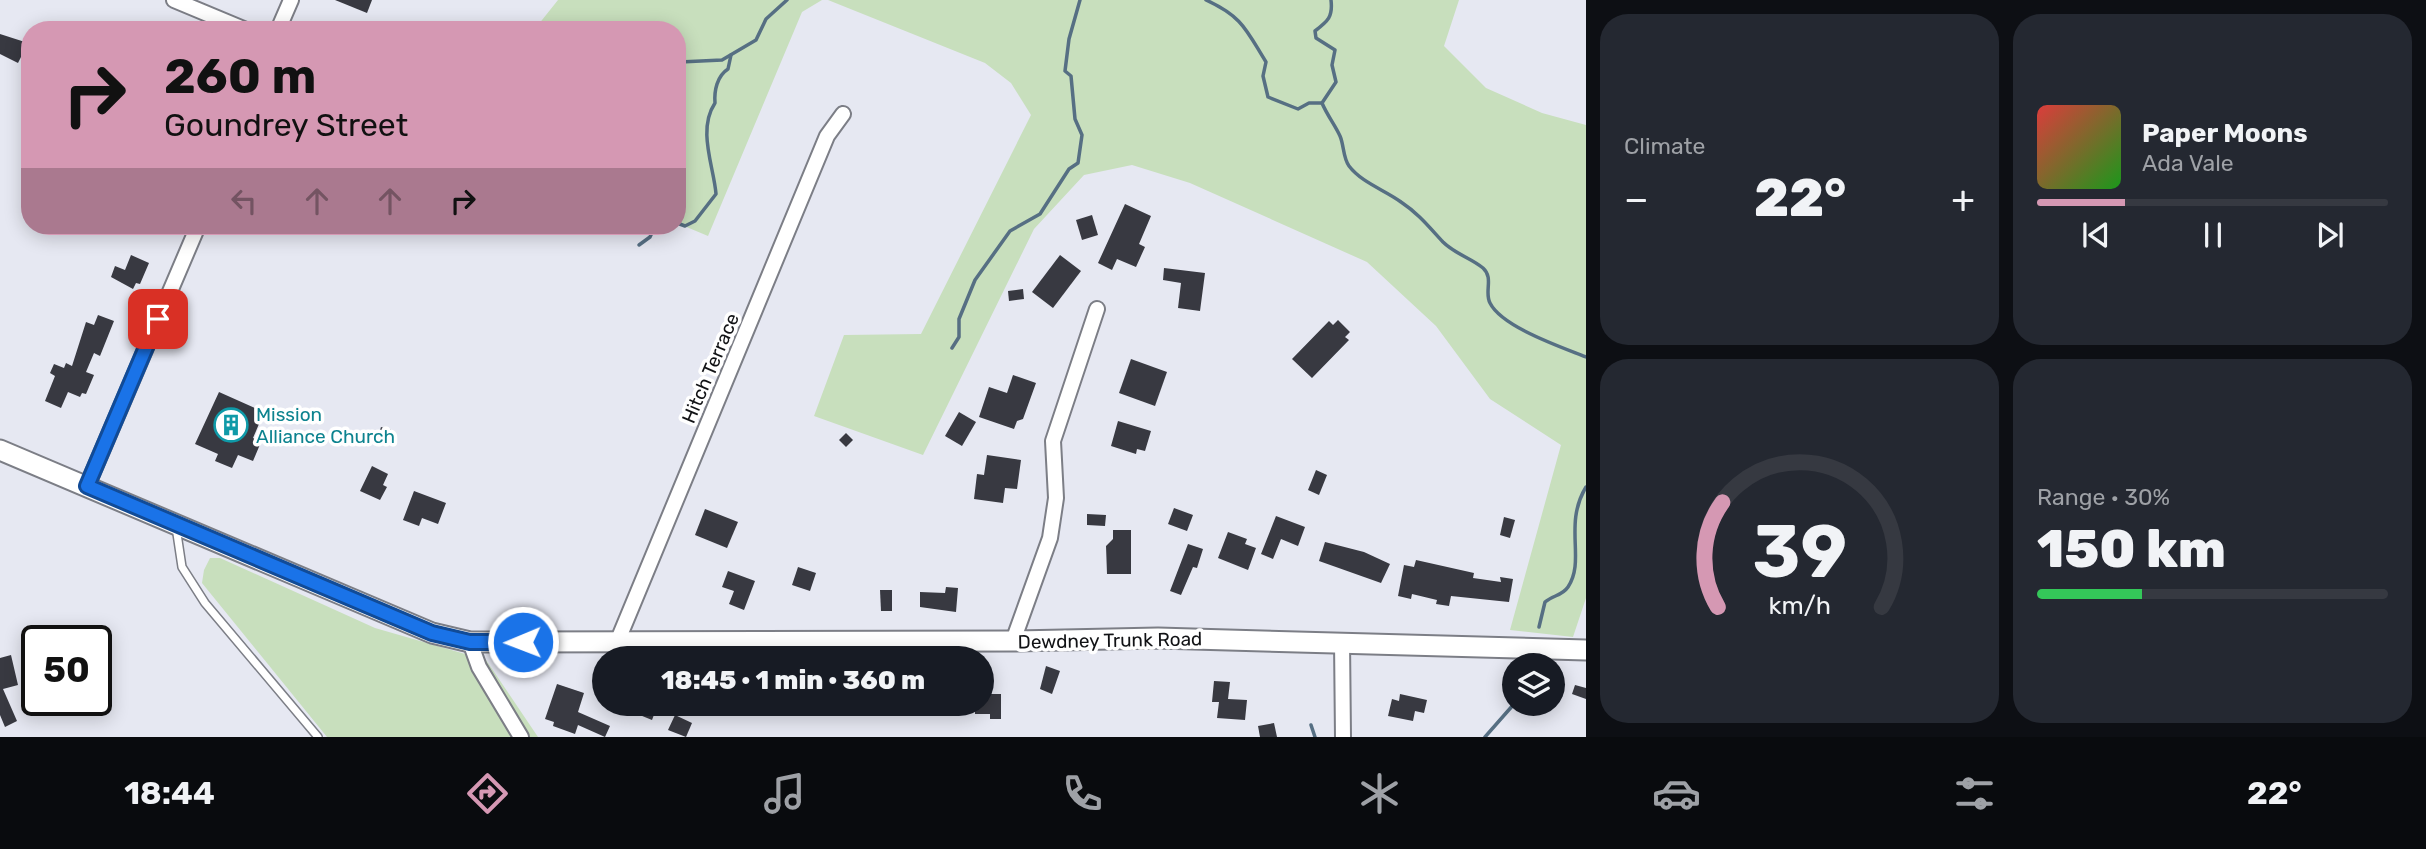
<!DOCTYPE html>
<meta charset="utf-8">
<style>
:root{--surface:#171b24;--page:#242831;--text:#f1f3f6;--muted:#9ea1a6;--line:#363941;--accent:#d598b3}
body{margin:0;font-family:Rubik,sans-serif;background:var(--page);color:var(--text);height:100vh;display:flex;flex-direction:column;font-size:26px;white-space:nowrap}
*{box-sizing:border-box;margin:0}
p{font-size:23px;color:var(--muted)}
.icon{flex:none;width:38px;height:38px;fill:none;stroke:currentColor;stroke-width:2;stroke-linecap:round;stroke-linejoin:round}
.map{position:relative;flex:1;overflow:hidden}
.drawer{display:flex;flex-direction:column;gap:14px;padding:14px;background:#0d0f14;width:840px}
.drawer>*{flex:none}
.guide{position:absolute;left:21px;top:21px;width:665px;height:214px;border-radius:28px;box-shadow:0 4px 18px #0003;background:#d598b3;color:#111;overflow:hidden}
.tools{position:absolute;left:1502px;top:653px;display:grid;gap:14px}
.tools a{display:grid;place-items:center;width:63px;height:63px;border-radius:50%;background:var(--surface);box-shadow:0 4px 18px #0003;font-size:35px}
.speed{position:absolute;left:21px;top:625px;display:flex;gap:14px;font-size:35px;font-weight:700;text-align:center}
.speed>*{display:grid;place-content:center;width:91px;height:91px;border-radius:50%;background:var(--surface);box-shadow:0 4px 18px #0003;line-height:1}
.speed .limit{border:4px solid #111;border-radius:10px;background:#fff;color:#111}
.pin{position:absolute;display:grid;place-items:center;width:60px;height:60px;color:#fff;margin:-30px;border-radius:14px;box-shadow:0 4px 10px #0006}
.me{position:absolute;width:77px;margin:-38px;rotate:269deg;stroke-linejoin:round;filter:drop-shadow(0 0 5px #0008)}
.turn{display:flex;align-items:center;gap:24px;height:147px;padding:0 28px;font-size:32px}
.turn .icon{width:91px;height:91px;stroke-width:2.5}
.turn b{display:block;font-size:49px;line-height:60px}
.lanes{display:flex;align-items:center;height:66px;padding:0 28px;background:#0003;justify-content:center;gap:35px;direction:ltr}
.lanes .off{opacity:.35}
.big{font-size:52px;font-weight:800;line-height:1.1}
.drawer .tile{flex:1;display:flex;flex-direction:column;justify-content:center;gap:10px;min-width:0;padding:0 24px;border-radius:28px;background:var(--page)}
.drawer .dial{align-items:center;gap:0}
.dial svg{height:182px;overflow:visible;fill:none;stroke:var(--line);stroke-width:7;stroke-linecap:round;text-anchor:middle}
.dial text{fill:var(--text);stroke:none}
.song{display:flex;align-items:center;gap:21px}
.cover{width:84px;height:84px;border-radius:10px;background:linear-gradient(135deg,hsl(0 70% 55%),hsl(120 70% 35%))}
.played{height:7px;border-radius:4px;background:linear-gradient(90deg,var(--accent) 25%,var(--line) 25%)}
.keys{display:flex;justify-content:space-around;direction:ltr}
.heat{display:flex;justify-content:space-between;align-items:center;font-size:38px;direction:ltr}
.charge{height:10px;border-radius:5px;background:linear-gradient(90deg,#34c759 30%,var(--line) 0)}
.drawer .tiles{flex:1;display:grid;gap:14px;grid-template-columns:repeat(2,1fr)}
.trip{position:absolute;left:592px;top:646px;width:402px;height:70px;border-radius:35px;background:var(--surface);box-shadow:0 4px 18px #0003;font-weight:800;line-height:70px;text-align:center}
.menu{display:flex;height:112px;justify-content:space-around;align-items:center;background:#090b0e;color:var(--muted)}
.menu .icon{width:49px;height:49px}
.menu .on{color:var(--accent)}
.menu b{font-size:32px;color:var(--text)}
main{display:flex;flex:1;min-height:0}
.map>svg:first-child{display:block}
.green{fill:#c8dfbd}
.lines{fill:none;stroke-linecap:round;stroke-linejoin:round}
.stream{stroke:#566f83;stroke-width:3.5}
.building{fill:#383941}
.lane-casing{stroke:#7c7e86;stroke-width:10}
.street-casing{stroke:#7c7e86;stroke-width:18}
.secondary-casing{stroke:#7c7e86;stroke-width:23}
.lane{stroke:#fff;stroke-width:7}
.street{stroke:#fff;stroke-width:14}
.secondary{stroke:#fff;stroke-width:19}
.route-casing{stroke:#114b97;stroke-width:18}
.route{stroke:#1a73e8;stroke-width:12}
.labels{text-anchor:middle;stroke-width:7;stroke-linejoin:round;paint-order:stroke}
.street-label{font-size:19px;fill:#111215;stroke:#fff}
.culture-label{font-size:19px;fill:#0d838f;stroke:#fff;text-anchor:start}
</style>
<main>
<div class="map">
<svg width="1586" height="737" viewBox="0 0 1586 737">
<rect width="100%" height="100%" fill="#e6e8f2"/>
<!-- green -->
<g class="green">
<polygon points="558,0 822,0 802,12 708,236 677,223 677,30 534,30"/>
<polygon points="828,0 1459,0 1444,46 1486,88 1542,113 1586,125 1586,598 1573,637 1510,630 1561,445 1490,399 1436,326 1367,262 1190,183 1132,165 1084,175 1034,229 923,455 814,416 844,335 921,334 1031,115 1011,83 985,63"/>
<polygon points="210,558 220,558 375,628 486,660 538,737 327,737 202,583 204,570"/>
</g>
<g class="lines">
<!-- stream -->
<g class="stream">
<path d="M1206,0C1243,17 1246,30 1266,62L1263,76L1268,97L1298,109L1309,103H1322"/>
<path d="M1331,0C1333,17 1328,21 1315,31L1316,38L1335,50L1332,65L1336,82L1322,103C1327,115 1335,125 1340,136C1344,145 1343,158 1349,166C1362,183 1385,190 1401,202C1419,214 1429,227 1443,242C1455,254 1471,258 1483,268C1494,278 1484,292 1490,303C1502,327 1561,347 1586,357"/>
<polyline points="677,66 680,62 722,60 756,40 766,19 787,0"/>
<path d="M677,223L685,226L695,221L716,194C714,167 697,130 715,103C714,91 717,76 728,69L731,55"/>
<polyline points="639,245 650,237 655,226"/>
<polyline points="952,348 959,337 959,319 975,280 1010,231 1040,214 1069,169 1078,163 1082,135 1075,119 1071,76 1065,71 1069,39 1080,0"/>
<path d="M1539,627L1545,602C1553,595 1562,596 1568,587C1586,560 1563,525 1586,487"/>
<polyline points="1311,725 1315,737"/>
<polyline points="1485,737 1514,704"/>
</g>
</g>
<!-- building -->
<g class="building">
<polygon points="335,0 372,0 367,13"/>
<polygon points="0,34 28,43 18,63 0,54"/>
<polygon points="1125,204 1151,216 1139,244 1145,247 1136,267 1117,259 1112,270 1098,263"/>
<polygon points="1092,215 1098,235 1082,240 1076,220"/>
<polygon points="131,255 149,263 140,284 136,283 133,289 111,277 115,266 125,270"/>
<polygon points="1060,255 1081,271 1053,308 1032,292"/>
<polygon points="1164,268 1205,273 1200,311 1178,308 1181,283 1163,280"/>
<polygon points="1023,289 1024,299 1009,301 1008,291"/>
<polygon points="98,315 114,321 100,356 94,353 86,372 94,375 86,394 82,393 80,397 68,392 61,408 45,401 55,376 50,373 54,364 64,368 66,363 72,366 86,322 94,325"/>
<polygon points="1338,320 1350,332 1345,337 1349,340 1312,378 1292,359 1329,321 1333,325"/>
<polygon points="1131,359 1167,372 1155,406 1119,393"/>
<polygon points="1013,375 1036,383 1023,419 1017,421 1014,429 979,417 989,387 1007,393"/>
<polygon points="219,392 264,412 253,438 261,442 253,461 238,455 232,468 215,461 218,454 195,444"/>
<polygon points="959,412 976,422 962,446 945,436"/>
<polygon points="1118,421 1151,431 1145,451 1137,449 1136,454 1111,446"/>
<polygon points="381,427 391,430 389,440 378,437"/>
<polygon points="846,433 853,440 846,447 839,440"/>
<polygon points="987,455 1021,460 1017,489 1005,488 1003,503 974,499 977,474 984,475"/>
<polygon points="372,466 388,474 383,485 387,487 380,500 360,491"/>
<polygon points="1316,470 1327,475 1319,495 1308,490"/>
<polygon points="414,491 446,503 438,524 422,518 419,526 403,520"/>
<polygon points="1174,508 1193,515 1187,531 1168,524"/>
<polygon points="705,509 738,522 727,548 695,535"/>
<polygon points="1087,514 1106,515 1105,526 1087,525"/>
<polygon points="1276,516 1305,527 1298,546 1281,539 1273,559 1261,554"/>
<polygon points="1504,517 1515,520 1510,538 1500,535"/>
<polygon points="1113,530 1131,530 1131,574 1107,574 1106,546 1113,539"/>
<polygon points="1228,532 1247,539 1245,544 1256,548 1248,570 1218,558"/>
<polygon points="1325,542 1364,552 1390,564 1381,583 1319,561"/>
<polygon points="1188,544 1203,549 1197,568 1193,567 1181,595 1170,591"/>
<polygon points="1416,560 1474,573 1473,578 1501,582 1500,577 1513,579 1509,602 1451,596 1449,606 1436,604 1437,600 1412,594 1411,599 1398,596 1404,565 1414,567"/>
<polygon points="798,567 816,573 810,591 792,585"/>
<polygon points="728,571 755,581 744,610 729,604 734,591 722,587"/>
<polygon points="946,587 958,588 956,612 920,607 920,592 945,593"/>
<polygon points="880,590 892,590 892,611 881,611"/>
<polygon points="11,655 18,685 3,689 17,721 5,727 0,715 0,658"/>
<polygon points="1046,666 1060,671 1052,694 1040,689"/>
<polygon points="1214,681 1230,682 1228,699 1247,700 1245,720 1217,718 1219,702 1212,702"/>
<polygon points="557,684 584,693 578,712 610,726 605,737 578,725 575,734 553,726 554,722 545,719"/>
<polygon points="1575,685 1586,688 1586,699 1572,694"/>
<polygon points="982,694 1001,694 1001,719 990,719 990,714 975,714 975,704 982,704"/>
<polygon points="1400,694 1427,700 1424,713 1415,711 1413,721 1388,716 1392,699 1399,701"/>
<polygon points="613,704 658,704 652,720"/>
<polygon points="675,715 692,723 686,737 668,730"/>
<polygon points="1274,723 1277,737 1260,737 1258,726"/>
</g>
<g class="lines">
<defs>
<polyline id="lane" points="176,527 182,567 205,603 318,737"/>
<g id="street">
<polyline points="174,0 246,30"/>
<polyline points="278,30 291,0"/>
<polyline points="87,486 198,226"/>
<polyline points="618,640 827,136 843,114"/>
<polyline points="1013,641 1050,538 1056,498 1053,441 1097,309"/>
<polyline points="1342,641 1343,737"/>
<polyline points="470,642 479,667 521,737"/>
</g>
<polyline id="secondary" points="0,450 432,633 470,642 1013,641 1158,638 1586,650"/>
</defs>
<!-- lane casing -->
<use href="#lane" class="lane-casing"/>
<!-- street casing -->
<use href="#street" class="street-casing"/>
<!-- secondary casing -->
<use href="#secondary" class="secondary-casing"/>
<!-- lane -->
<use href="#lane" class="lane"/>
<!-- street -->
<use href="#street" class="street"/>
<!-- secondary -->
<use href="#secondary" class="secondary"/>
</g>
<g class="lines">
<defs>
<polyline id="route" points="158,319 87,486 432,633 470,642 523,642"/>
</defs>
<!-- route casing -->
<use href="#route" class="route-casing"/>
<!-- route -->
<use href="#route" class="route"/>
</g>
<!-- icons -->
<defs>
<symbol id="building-ring" viewBox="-11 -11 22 22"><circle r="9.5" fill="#fff" stroke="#0f9aa8" stroke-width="1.5"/><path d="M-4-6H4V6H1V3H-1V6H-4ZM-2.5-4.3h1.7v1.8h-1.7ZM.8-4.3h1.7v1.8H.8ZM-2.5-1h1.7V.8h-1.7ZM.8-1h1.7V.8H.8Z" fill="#0f9aa8"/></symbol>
</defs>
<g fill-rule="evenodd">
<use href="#building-ring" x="212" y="406" width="38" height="38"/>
</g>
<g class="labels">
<!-- street labels -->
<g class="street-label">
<text transform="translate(710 368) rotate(-67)" y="7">Hitch Terrace</text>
<text transform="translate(1110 640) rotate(-1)" y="7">Dewdney Trunk Road</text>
</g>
<!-- culture labels -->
<g class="culture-label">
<text x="256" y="421">Mission<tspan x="256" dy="22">Alliance Church</tspan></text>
</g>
</g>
</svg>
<div class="tools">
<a><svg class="icon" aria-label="layers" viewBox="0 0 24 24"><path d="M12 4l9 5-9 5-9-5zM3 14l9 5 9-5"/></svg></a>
</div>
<div class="speed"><div class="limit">50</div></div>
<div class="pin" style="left:158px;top:319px;background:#d93025"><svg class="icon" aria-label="arrive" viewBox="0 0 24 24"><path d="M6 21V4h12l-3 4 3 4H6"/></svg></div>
<svg class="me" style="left:523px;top:642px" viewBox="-20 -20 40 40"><circle r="17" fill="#1a73e8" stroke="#fff" stroke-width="3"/><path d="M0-11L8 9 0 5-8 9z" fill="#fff"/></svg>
<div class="trip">18:45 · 1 min · 360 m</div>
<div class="guide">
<div class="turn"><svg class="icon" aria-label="right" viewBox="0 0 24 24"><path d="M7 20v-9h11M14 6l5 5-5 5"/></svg><div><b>260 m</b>Goundrey Street</div></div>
<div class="lanes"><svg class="icon off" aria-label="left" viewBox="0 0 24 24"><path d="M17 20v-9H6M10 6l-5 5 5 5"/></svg><svg class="icon off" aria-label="ahead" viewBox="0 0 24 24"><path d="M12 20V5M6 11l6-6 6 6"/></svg><svg class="icon off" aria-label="ahead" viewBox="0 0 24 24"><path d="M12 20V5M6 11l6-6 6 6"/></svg><svg class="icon" aria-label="right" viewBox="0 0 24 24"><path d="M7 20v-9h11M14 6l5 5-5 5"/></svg></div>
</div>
</div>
<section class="drawer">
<div class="tiles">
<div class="tile"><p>Climate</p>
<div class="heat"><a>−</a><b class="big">22°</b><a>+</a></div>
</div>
<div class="tile">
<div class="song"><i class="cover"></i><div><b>Paper Moons</b><p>Ada Vale</p></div></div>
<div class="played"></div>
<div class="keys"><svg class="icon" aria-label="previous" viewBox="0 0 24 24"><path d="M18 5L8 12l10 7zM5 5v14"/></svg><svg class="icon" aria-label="pause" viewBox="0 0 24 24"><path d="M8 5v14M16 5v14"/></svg><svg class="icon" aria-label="next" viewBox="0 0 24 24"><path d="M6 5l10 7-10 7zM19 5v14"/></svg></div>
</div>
<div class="tile dial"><svg viewBox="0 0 100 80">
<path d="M14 69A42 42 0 1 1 86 69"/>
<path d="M14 69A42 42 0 0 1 16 23" stroke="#d598b3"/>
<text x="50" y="56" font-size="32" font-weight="700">39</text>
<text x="50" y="72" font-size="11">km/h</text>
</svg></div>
<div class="tile"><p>Range · 30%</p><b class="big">150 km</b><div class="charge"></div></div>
</div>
</section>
</main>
<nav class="menu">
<b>18:44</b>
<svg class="icon on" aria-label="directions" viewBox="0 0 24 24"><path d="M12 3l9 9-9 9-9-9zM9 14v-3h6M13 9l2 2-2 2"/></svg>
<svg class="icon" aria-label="music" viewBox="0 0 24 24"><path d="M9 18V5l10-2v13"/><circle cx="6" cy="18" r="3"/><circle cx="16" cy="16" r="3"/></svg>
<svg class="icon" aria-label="phone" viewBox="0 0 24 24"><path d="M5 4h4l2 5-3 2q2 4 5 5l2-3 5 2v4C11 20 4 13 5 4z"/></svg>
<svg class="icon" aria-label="climate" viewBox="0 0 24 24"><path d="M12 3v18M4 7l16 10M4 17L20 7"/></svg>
<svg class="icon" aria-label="car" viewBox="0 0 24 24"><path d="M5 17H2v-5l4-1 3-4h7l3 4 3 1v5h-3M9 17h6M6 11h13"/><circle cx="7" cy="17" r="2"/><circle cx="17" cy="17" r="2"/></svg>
<svg class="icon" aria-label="filters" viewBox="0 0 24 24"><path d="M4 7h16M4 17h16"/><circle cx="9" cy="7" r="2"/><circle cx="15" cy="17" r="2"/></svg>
<b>22°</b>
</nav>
